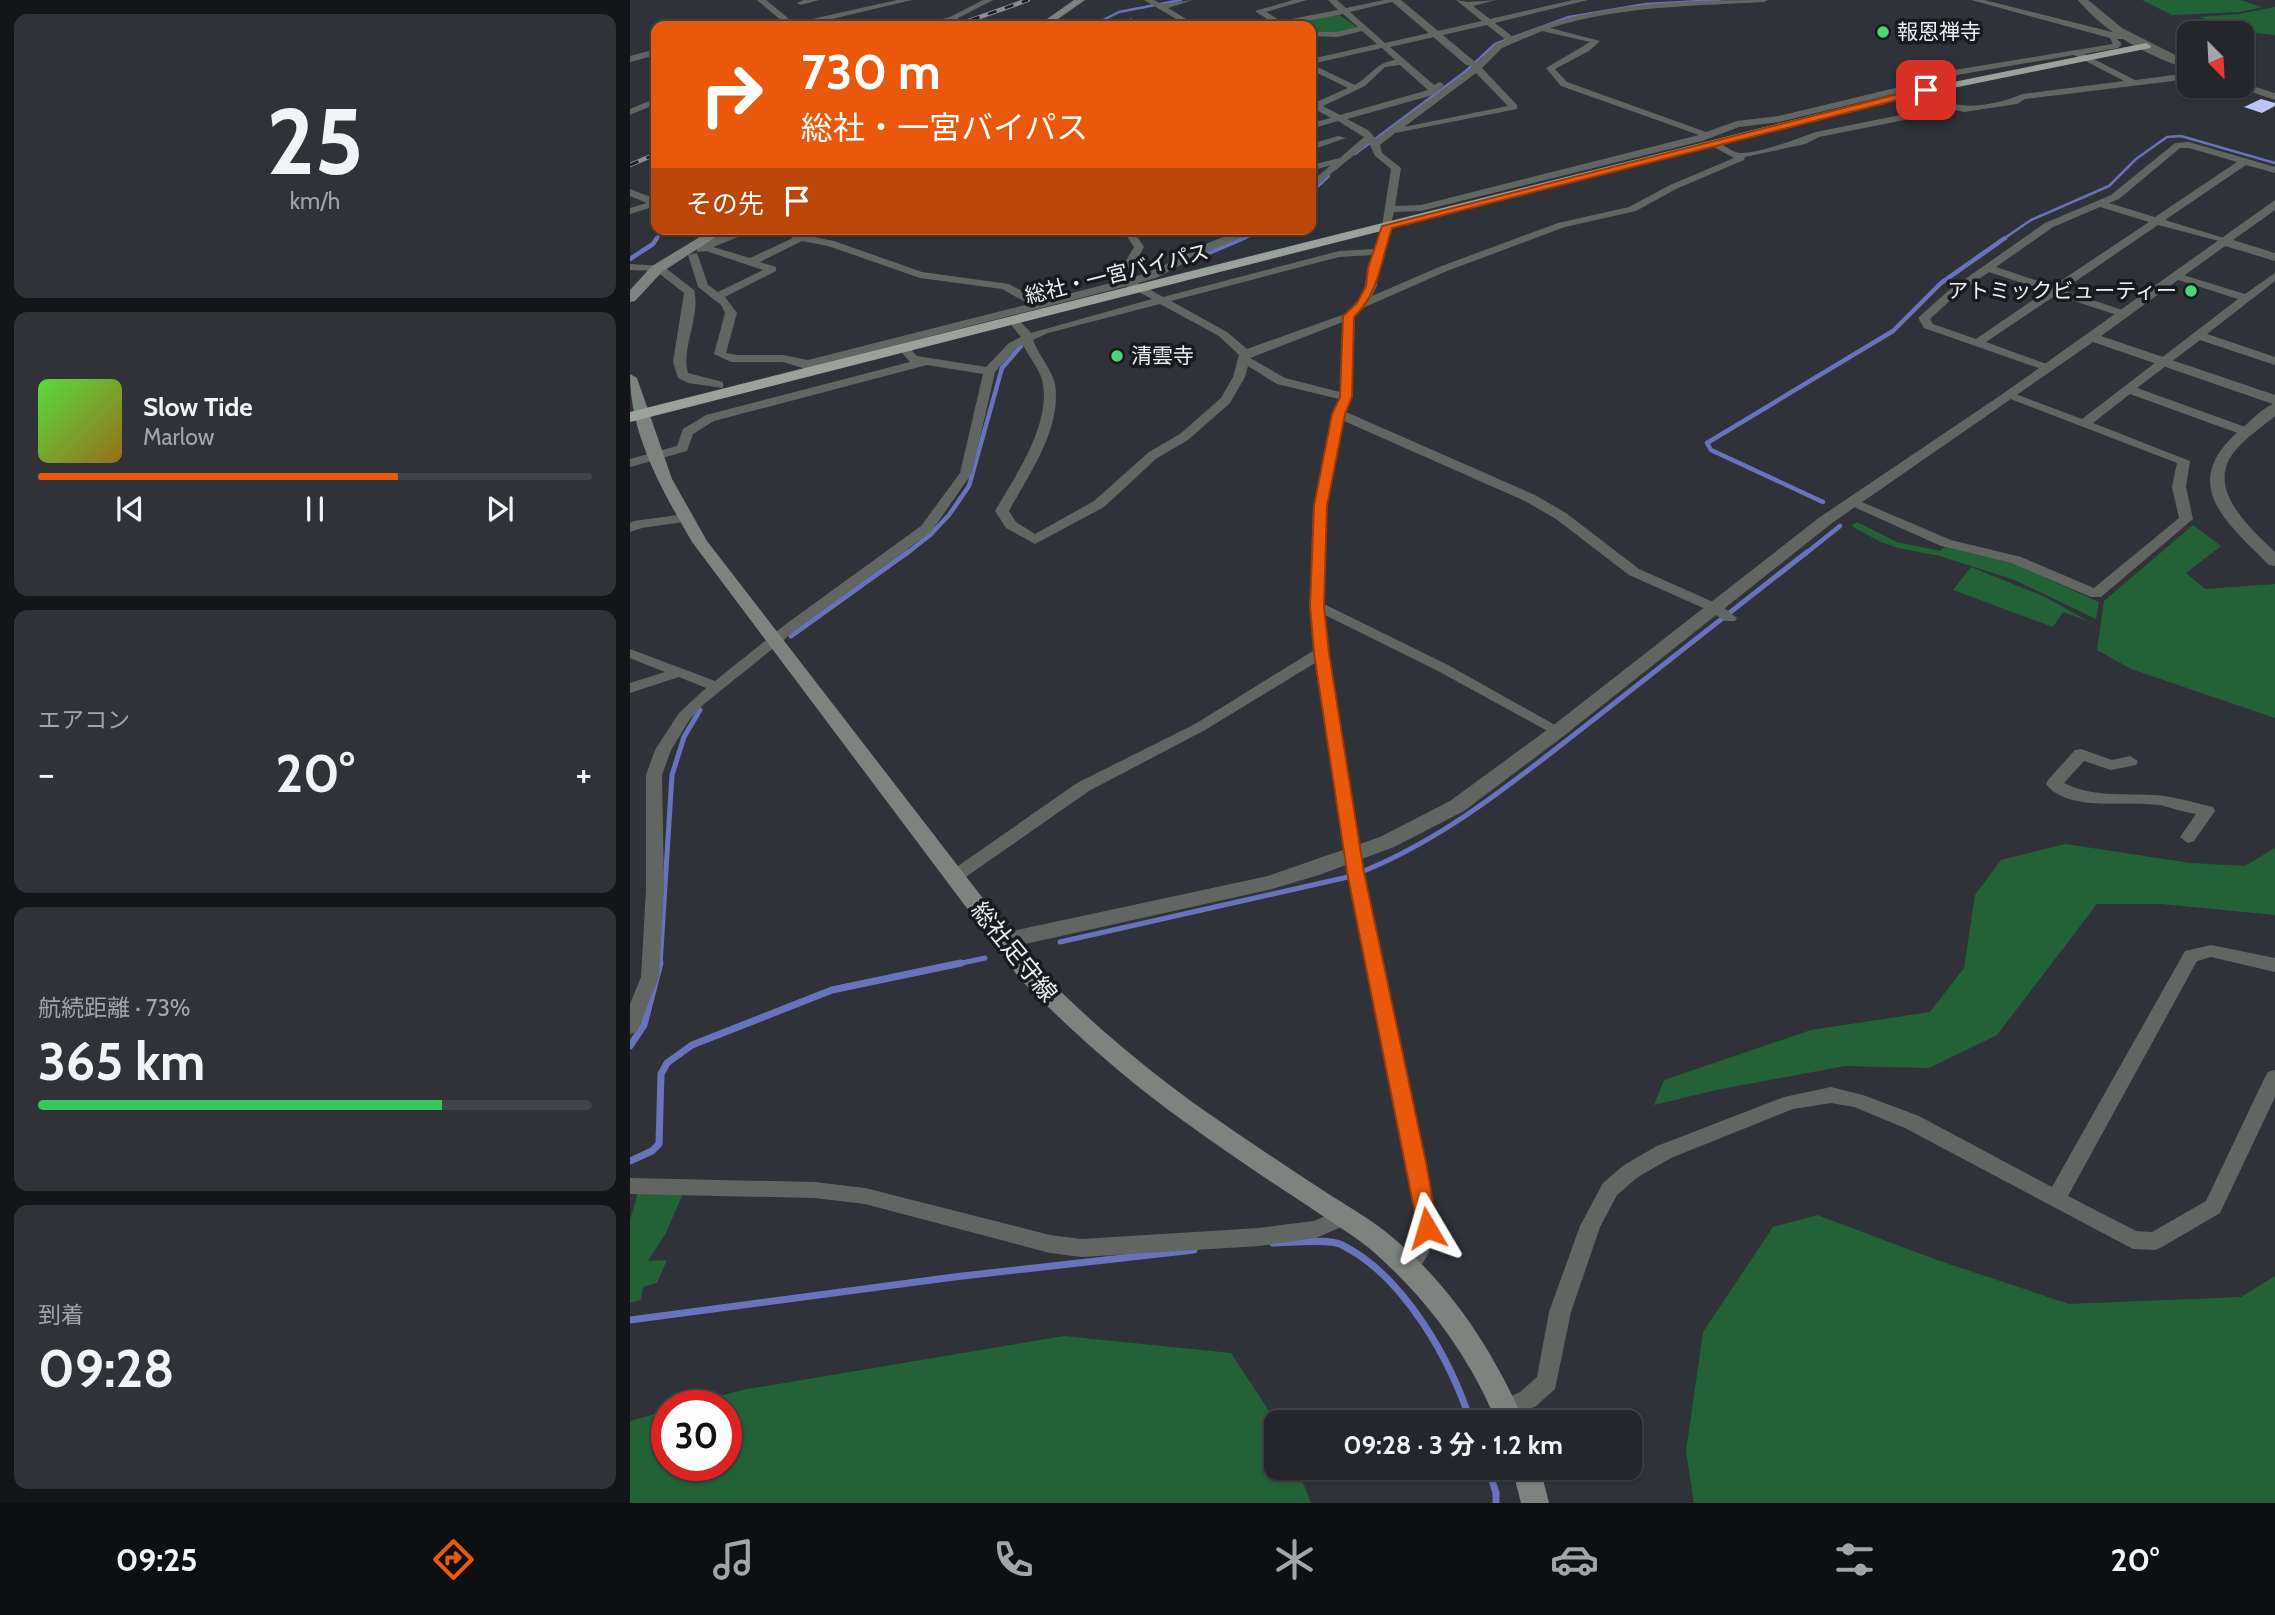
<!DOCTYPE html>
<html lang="ja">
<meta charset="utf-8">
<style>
:root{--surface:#24262c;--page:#303238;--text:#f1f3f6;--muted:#a3a5a9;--line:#414348;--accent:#ea580c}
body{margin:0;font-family:Cabin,"Noto Sans JP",sans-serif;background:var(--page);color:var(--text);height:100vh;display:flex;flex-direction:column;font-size:26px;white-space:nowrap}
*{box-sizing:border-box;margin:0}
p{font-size:23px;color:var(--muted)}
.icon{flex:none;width:38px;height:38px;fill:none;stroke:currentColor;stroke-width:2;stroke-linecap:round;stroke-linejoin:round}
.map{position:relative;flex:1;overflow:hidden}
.side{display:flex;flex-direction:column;gap:14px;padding:14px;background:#141518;width:630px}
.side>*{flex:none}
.top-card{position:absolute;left:21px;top:21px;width:665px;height:214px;border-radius:14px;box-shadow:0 2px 5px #0004,0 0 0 2px var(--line);background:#ea580c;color:#fff;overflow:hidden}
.needle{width:46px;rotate:156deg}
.fabs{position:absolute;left:1547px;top:21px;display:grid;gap:14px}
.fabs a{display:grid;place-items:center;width:77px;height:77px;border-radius:14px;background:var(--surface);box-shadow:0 2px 5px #0004,0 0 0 2px var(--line);font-size:35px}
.speed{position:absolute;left:21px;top:1390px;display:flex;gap:14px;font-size:35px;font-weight:700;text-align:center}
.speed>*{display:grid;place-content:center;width:91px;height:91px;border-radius:50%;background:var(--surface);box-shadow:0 2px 5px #0004,0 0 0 2px var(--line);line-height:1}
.speed .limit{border:10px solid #d22;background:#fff;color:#111}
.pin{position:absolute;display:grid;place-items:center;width:60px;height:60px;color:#fff;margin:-30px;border-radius:14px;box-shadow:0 4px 10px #0006}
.me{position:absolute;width:77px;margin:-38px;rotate:353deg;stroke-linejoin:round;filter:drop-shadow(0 0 5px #0008)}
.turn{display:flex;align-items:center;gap:24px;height:147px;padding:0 35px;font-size:32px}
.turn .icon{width:91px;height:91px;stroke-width:2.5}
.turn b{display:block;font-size:49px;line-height:60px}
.then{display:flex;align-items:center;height:66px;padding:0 35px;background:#0003;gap:14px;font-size:26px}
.big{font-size:52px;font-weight:700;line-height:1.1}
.side .card{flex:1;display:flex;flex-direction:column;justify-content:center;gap:10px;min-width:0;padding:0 24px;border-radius:14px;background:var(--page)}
.side .dial{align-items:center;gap:0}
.dial b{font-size:91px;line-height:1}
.song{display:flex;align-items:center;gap:21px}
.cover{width:84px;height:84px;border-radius:10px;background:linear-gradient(135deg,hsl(110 70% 55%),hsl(40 70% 35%))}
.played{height:7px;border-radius:4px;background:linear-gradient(90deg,var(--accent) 65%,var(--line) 65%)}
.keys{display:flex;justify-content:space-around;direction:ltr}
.heat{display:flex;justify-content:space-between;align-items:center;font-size:38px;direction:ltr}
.charge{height:10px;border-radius:5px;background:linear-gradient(90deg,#34c759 73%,var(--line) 0)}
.trip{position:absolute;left:634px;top:1410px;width:378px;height:70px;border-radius:14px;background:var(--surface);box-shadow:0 2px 5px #0004,0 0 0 2px var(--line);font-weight:700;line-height:70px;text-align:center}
.tabs{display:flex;height:112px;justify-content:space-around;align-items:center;background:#0e0f12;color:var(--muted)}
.tabs .icon{width:49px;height:49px}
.tabs .current{color:var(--accent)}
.tabs b{font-size:32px;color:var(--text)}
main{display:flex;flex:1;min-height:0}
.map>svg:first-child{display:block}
.green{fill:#226236}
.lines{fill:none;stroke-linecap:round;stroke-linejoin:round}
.stream-far3{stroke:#6973bd;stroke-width:2.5}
.stream-far2{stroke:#6973bd;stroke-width:4.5}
.stream-far1{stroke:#6973bd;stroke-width:5}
.stream{stroke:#6973bd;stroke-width:7}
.building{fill:#bcc5f5}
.minor{fill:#626663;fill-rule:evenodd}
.tertiary{fill:#626663;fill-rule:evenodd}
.secondary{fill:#7d837e;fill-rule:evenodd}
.trunk{fill:#9aa29c;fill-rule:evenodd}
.rail-casing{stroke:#8b8d93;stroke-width:4.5}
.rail{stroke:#191a1e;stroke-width:2.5;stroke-dasharray:9;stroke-linecap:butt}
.route{fill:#ea580c;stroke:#983908;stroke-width:2}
.poi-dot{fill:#49d778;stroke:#191a1e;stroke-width:2.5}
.labels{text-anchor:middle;stroke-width:7;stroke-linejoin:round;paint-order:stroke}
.far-poi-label{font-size:21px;fill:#eceef3;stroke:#191a1e;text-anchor:start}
.far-street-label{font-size:21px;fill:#eceef3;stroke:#191a1e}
.street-label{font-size:24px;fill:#eceef3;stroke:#191a1e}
</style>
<main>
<section class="side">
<div class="card dial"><b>25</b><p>km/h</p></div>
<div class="card">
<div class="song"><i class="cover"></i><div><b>Slow Tide</b><p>Marlow</p></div></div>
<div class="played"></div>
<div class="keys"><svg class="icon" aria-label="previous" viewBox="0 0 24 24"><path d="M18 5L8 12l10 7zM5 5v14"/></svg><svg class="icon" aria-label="pause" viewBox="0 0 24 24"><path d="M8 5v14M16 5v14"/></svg><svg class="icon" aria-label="next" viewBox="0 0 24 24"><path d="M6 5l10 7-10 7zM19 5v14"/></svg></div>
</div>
<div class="card"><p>エアコン</p>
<div class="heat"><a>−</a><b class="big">20°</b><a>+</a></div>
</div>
<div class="card"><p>航続距離 · 73%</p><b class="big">365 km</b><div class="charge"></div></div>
<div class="card"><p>到着</p><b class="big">09:28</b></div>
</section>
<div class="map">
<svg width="1645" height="1503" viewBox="0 0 1645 1503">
<rect width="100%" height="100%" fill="#30323a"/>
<!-- green -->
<g class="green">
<polygon points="1512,0 1610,0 1632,7 1610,12 1542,15"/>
<polygon points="1645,7 1645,35 1615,32 1569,17 1609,14"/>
<polygon points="708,14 728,28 699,34 681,33 681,26 647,26"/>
<polygon points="1227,522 1267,542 1310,551 1315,547 1384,564 1469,602 1466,619 1385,580 1310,556 1268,548 1251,542 1221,526"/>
<polygon points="1563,525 1591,546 1556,573 1575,589 1645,584 1645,718 1501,669 1467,650 1474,601"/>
<polygon points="1341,567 1413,596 1458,621 1433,612 1423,627 1323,590"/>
<polygon points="1436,844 1560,863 1615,866 1645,848 1645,915 1532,904 1467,904 1367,1035 1299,1068 1215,1066 1086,1090 1024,1105 1034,1080 1181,1030 1300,1012 1334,968 1345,895 1371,860"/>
<polygon points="8,1192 53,1193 36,1233 18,1261 37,1260 27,1283 13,1287 11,1300 0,1303 0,1220"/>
<polygon points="1187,1215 1304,1259 1439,1304 1611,1297 1645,1276 1645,1503 1064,1503 1056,1451 1073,1332 1143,1227"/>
<polygon points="434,1336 601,1353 647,1423 646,1468 667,1468 681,1503 0,1503 0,1421 37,1411 37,1465 96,1465 96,1405 57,1405 112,1390"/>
</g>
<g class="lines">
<!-- stream-far3 -->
<g class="stream-far3">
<polyline points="461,26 489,12 551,0"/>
<polyline points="725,154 836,71 865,44 939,17 1016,4 1090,0"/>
<polyline points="681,193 699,176"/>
<polyline points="26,240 33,229"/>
<polyline points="610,240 636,229"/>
<polyline points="1372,240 1401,220 1479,186 1506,159 1537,137 1551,136 1645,163"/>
</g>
<!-- stream-far2 -->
<g class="stream-far2">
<polyline points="571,256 614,238"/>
<polyline points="0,259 23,244 27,238"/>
<polyline points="1193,502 1081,450 1077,443 1263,331 1311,283 1375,238"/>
<polyline points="276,554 300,535 319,515 339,486 372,368 391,346"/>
<polyline points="1175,554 1210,526"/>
</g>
<!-- stream-far1 -->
<g class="stream-far1">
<polyline points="161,636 278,552"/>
<path d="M430,942L718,877C810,844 887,779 963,720C1035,664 1106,608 1177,552"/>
<polyline points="30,965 42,775 54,737 70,710"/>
<polyline points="323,965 355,958"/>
</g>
<!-- stream -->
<g class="stream">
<polyline points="0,1046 14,1025 30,963"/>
<polyline points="0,1161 22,1151 29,1144 31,1074 37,1063 62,1045 202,990 331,963"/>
<path d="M643,1243C659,1243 700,1238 712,1245C774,1276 821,1360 841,1423"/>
<polyline points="0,1320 324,1277 564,1250"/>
<polyline points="858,1468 866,1493 866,1503"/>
</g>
</g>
<!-- building -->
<polygon class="building" points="1631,99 1645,103 1645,106 1632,113 1614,107"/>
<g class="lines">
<!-- minor -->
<g class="minor">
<polygon points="127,0 136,0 164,23 267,0 282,0 172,26 158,26"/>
<polygon points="174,0 189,0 171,5 167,3"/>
<polygon points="353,0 363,0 328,18 325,26 317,26 318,22 286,26 320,17"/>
<polygon points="514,0 524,0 532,4 563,0 538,8 568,26 558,26"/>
<path d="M663,0H677L636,12L651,21L708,10L698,0H707L716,8L754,0H770L720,12L755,43L852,21L826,0L838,2L866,0L843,6L860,19L943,0H958L865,23L883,37C964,2 1051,0 1138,0L1134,2C1063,6 989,6 920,28L970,41L959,51L925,69L937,82L1076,132L1107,121L1149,116L1319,75L1324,70L1483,44L1480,38L1341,0H1354L1494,35V39H1487L1492,44L1488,48L1454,54L1505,80L1559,73V79L1395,99L1387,104L1334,112L1325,110L1189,137L1175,144L1115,157L1114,160L1046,189L1006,211L935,227L817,271L735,307L725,317L722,397L716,412L905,495L936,513L1009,569L1090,605L1107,618L1105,621H1095L1080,611L999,575L926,519L895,501L714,421L697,506L694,604L818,665L936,731L928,736L923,734L808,671L695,615L698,653L733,872L805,1214C807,1233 797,1281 769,1271L765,1265L783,1240L785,1223L782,1192L717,872L685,663L575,730L459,791L330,881H318L315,877L318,873L447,783L565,724L683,651L680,606L683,506L703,414L709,399L647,384L618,366L615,377L600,403L558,440L527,458L474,507L405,544L376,528L365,511C385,476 420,427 413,384C411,371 399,357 393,345L387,347L365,372L342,473L301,532L166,630L74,704L60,719L41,750L32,775L34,890L29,977L7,1032L0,1034V1004L11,977L16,890V775L25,750L49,713L76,688L49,677L0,693V683L35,672L0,658V649L85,681L156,624L291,526L330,473L353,374L297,365L84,421L63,434L57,451L0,467V459L47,446L53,429L76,415L280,362L267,347L269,345H277L287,356L356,367L379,343L391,337L377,320L379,318H387L401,333L522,299L497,286L188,365L192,368L186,372L153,362H101L84,354L95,313L91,305L68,287L58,255L67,253L78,285L88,292L133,270L76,251L67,252V248L62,245L67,242L73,244C90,233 109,229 128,229L83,247L120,258L163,238L146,229H160L174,235L204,241L292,272L379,284L410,301L489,281L484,277V272L497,259L504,247L492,229H502L514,247L505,263L494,273L500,278C545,267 585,229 633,229L570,255L526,278L508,283L533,297L709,251L744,249L752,226L761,169L745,156L739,143L681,190V182L701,165L681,171V165L710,158L734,137L708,121L681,129V123L701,118L681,107V100L686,102L718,88L681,70V59L747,44L732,31L707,37L681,36V32H707L728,27L713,14L652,26H637L643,23L625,11ZM857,25L876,40L866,44L844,66L746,139L738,130L717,119L803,95L814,85L810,82L804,85L760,47ZM912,31L960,42L916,68L931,86L1069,135L791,205L765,206L771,168L752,153L750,145L765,133L887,109V105L852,68L872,48ZM752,48L765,60C745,63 742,75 725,85L681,64ZM1444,55L1494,81L1392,94C1374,102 1345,109 1325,104L1186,132C1169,138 1128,154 1110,153C1099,152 1091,140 1080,141V145L1104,158L1040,185L999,207L928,223L809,267L742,296L747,286L748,268L764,212L791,211L1072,141L1109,127L1149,122L1325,79L1327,75ZM770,65L798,90L710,115L693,106L735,86L755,67ZM846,73L878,106L774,127ZM172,241L198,246L290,278L372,289L399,304L178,360L153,355H107L96,353L107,313L95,297L146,271V267L130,262ZM742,255C732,284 741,290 715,314L617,349L597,332L541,301L709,257ZM530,304L589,336L609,355L603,377L591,398L550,434L519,452L464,501L405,534L386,522L379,511C399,474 432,429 425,384C422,369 408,355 403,340L418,333ZM713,322L710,392L655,378L620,358Z"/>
<path d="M501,18L505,20C499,26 492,27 484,26Z"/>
<polygon points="26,49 26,55 0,62 0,56"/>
<polygon points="26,98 26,104 0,115 0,109"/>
<polygon points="708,136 716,138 681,150 681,144"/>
<path d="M1559,142L1645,167V173L1616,165L1535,220L1597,239V243L1528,225L1433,290L1498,312V316H1490L1426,295L1356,342L1422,366V370H1414L1294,328L1288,318L1318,291L1415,223L1481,195L1545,143ZM1550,148H1559L1607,162L1525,217L1479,203L1489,199ZM1470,207L1519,222L1423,286L1366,267L1423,227ZM1359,272L1416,291L1346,339L1303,324L1300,319L1326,295Z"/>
<polygon points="0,189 26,199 26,206 0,214 0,208 17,203 0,196"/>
<path d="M0,264L33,266L64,290C71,316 51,347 58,373L93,382V388L58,383L48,378L43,362L54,293L26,271L0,270Z"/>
<polygon points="1645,273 1645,281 1577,334 1645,357 1645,365 1570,340 1507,388 1621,429 1621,435 1613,435 1500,394 1463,423 1560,461 1556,487 1563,519 1471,597 1461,597 1381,563 1311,546 1215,503 1222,499 1227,500 1321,540 1391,557 1464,588 1549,518 1542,487 1547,463 1373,396 1379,392 1383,393 1452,419 1608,299 1542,278 1542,274 1550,274 1615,294"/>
<polygon points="55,514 60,515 60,521 12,528 0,532 0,523 4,521"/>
<path d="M1451,749L1482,760L1500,756L1508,761L1506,765L1481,770L1454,761L1434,783C1465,799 1500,792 1534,796C1545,797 1570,804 1583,807L1585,811L1564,841L1558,843L1550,837L1566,814C1555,812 1544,809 1534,806C1502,799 1439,814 1416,784L1418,780L1445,750Z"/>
<polygon points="1581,945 1645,958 1645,972 1581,957 1567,961 1438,1196 1506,1231 1522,1232 1576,1201 1635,1077 1638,1072 1645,1070 1645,1097 1590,1213 1532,1247 1525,1250 1503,1249 1275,1128 1224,1107 1201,1103 1163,1109 1041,1158 1008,1177 987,1195 970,1227 941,1312 925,1389 906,1406 876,1419 868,1416 865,1409 868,1402 890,1392 907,1377 919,1312 950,1226 973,1183 994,1165 1027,1146 1154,1097 1201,1087 1233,1095 1289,1116 1422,1187 1555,951"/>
<polygon points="0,1178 184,1182 235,1188 420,1235 452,1239 629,1228 684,1221 713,1208 720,1211 723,1217 720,1223 686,1238 629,1246 452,1257 420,1253 235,1204 184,1198 0,1194"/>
</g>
<!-- tertiary -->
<g class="tertiary">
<polygon points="760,0 771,0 844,61 852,64 852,68 836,65"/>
<path d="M1448,0H1458L1492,28L1559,62V69C1520,58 1474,32 1448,0Z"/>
<polygon points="1612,83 1645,93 1645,100 1604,86 1612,86"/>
<path d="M1645,200V210L1603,240L1645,253V261L1595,246L1471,336L1645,395V416C1632,427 1615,438 1604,452C1575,489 1620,528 1645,552V566L1639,565C1596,522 1548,484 1609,431C1620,422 1631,409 1643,404L1463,342L1202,523L935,735L834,811L764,847L689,875L638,890L373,949L365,947L362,941L365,935L373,933L638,876L750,837L820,801L921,727L1190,517L1374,393Z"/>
</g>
<!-- secondary -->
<g class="secondary">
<polygon points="444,0 455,0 418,26 407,26"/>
<polygon points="83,229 98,229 32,272 5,301 0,302 0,290 22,266"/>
<path d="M0,374L7,378L42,479L77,541L406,967C458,1020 514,1068 575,1111C614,1138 654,1165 694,1191C714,1204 737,1217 756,1232C819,1282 863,1350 895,1423H867C839,1355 795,1296 739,1248C720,1233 698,1220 678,1206C636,1179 595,1151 555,1122C495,1079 441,1031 390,979L62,542C32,490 0,435 0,374Z"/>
<polygon points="882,1468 910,1468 919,1503 891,1503"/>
</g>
<!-- trunk -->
<polygon class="trunk" points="1516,43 1521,46 1520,48 1274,98 0,422 0,412 1274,92"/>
<defs>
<g id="rail">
<polyline points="324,26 398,0"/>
<polyline points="0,165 26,154"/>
</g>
</defs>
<!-- rail casing -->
<use href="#rail" class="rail-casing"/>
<!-- rail -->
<use href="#rail" class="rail"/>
</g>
<!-- route -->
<path class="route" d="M1296,87L1301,90L1299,92L762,228C751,260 749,294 724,317L722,397L715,414L697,506L694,606L699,653L734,872L797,1167L807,1228L804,1234L797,1237L789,1234L717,872L684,653L680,606L684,506L702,414L710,397L713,316L727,303L736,286L738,268L752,226Z"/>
<!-- markers -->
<g class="poi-dot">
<circle cx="1253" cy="32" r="7"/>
<circle cx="1561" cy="291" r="7"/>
<circle cx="487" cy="356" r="7"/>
</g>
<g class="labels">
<!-- far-poi labels -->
<g class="far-poi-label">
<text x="1267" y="39">報恩禅寺</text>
<text x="1547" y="298" text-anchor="end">アトミックビューティー</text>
<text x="501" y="363">清雲寺</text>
</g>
<!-- far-street labels -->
<g class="far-street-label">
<text transform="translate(487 274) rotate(-14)" y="7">総社・一宮バイパス</text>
</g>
<!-- street labels -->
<g class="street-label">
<text transform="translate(384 952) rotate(51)" y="8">総社足守線</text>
</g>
</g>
</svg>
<div class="fabs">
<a><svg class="needle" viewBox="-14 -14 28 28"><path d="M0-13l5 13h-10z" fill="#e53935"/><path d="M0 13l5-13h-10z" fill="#a3a5a9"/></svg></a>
</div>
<div class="speed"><div class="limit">30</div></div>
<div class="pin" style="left:1296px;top:90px;background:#d93025"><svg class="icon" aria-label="arrive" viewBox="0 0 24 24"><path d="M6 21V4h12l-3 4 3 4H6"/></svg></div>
<svg class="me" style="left:797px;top:1228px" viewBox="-20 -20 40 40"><path d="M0-17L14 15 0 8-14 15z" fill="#ea580c" stroke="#fff" stroke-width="4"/></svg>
<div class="trip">09:28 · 3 分 · 1.2 km</div>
<div class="top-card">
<div class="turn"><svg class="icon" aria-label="right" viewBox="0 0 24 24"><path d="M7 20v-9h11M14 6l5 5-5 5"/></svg><div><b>730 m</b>総社・一宮バイパス</div></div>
<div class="then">その先<svg class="icon" aria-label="arrive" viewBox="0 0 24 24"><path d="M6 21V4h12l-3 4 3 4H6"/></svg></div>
</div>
</div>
</main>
<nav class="tabs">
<b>09:25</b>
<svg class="icon current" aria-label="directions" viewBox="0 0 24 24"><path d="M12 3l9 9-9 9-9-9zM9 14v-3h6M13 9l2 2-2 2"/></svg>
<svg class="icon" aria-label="music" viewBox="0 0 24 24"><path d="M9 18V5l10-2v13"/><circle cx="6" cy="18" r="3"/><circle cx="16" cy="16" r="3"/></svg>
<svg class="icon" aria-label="phone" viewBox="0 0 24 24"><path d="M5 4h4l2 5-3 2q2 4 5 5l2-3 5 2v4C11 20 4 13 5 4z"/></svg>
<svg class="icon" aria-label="climate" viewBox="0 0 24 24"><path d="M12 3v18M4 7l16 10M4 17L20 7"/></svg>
<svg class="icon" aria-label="car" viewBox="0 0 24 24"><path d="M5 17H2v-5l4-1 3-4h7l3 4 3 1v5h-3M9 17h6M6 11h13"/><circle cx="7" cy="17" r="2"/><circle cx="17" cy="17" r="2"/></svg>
<svg class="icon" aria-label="filters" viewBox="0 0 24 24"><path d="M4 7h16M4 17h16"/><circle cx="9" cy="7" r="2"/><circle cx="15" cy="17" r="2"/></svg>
<b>20°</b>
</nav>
